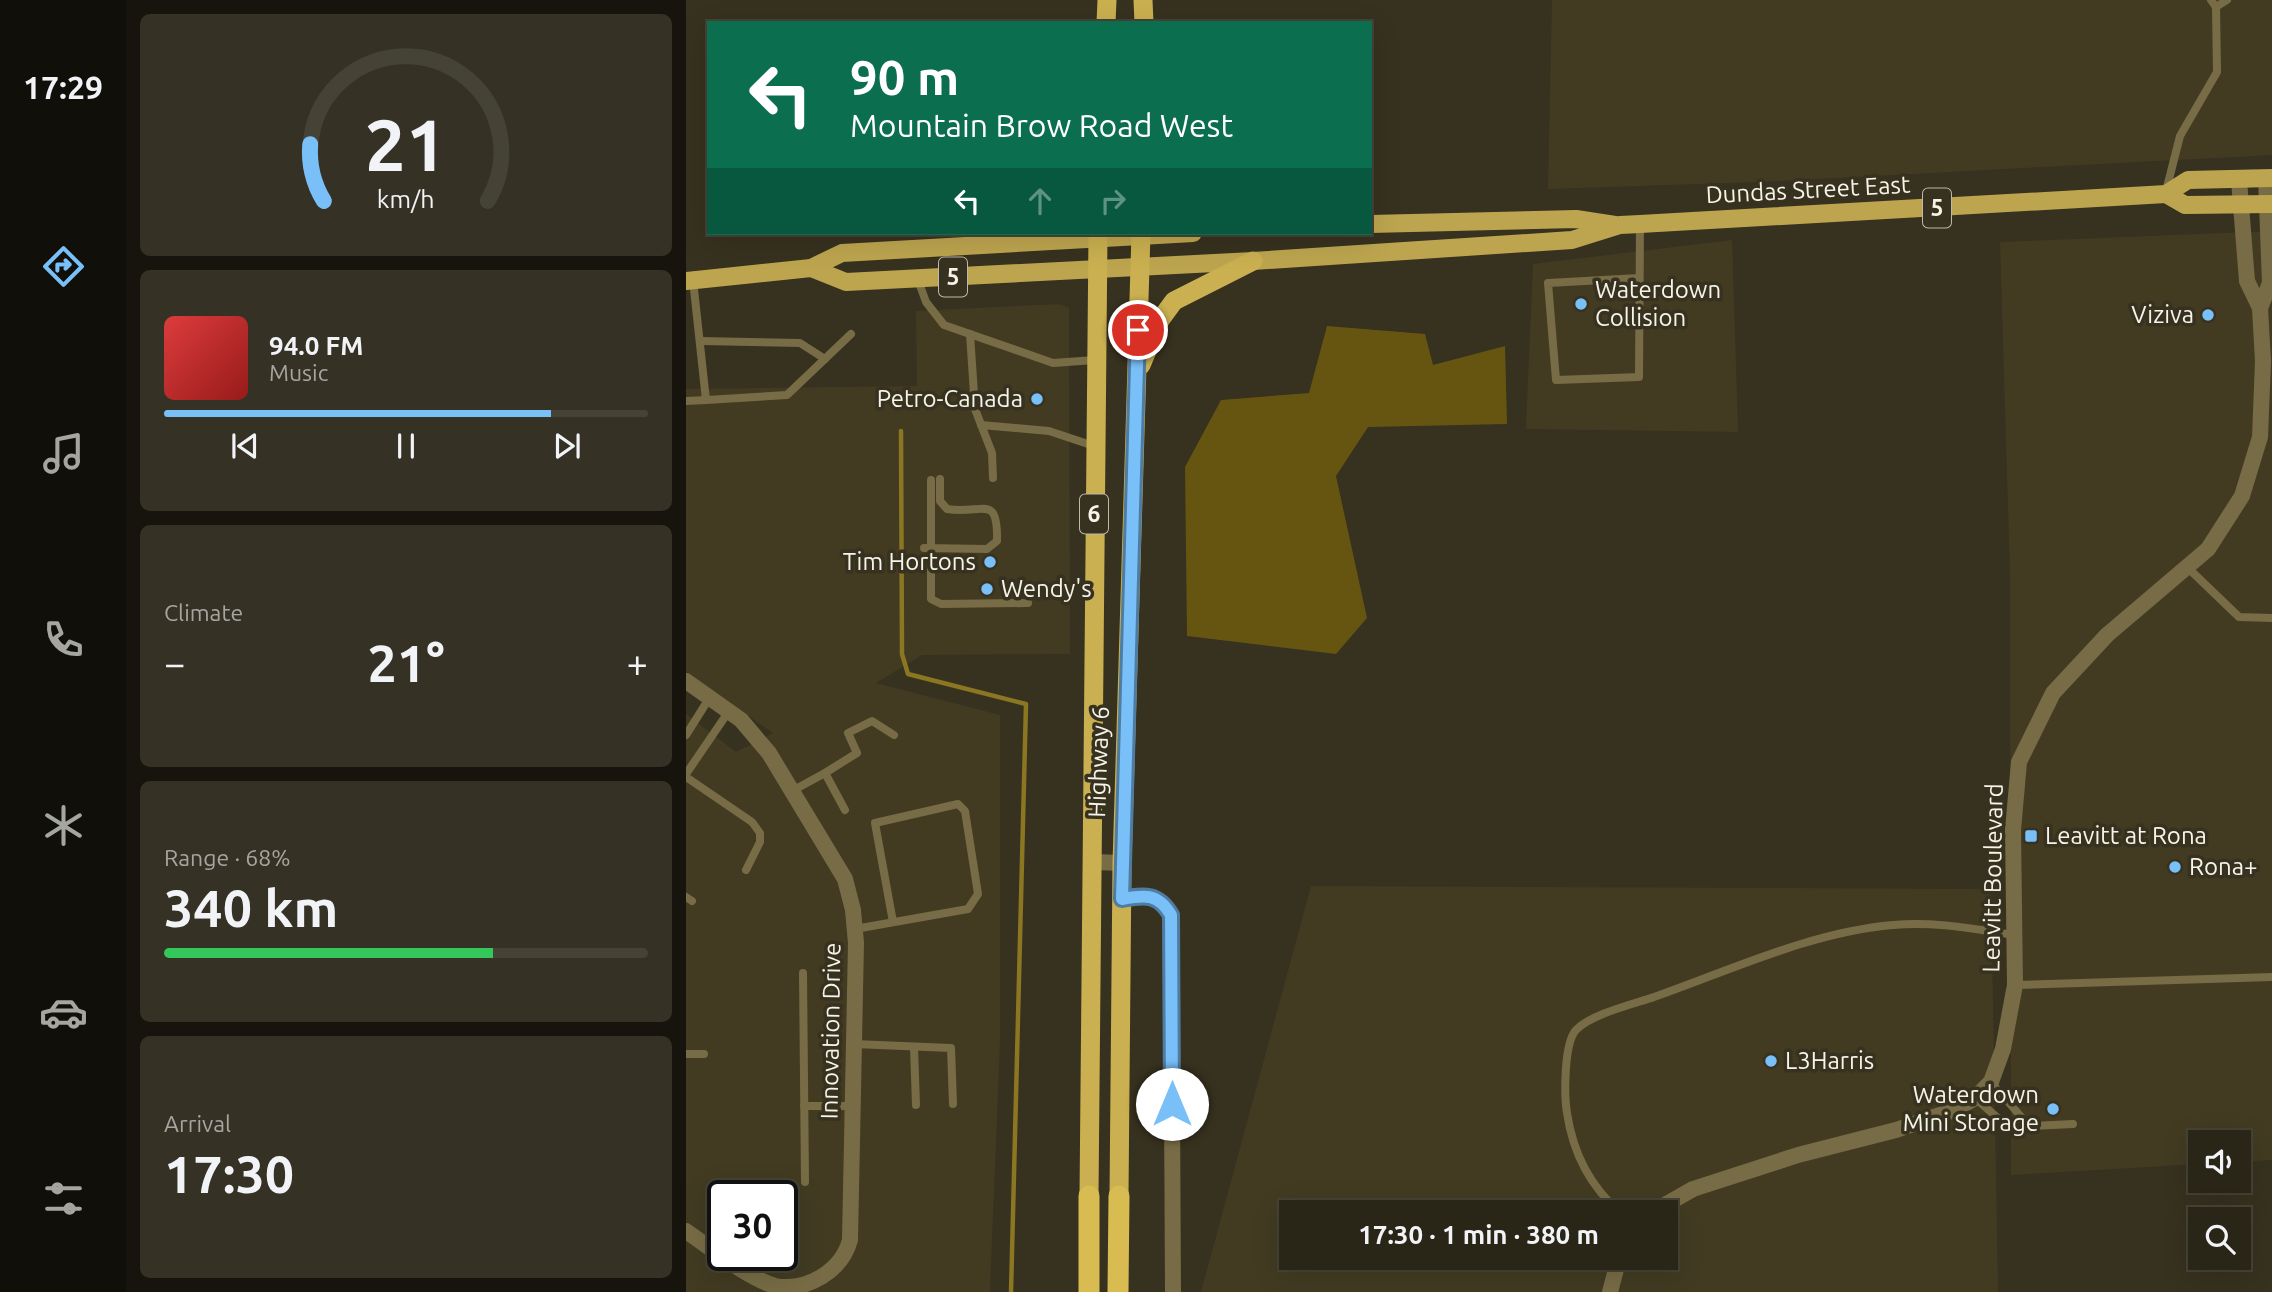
<!DOCTYPE html>
<meta charset="utf-8">
<style>
:root{--surface:#292517;--page:#353124;--text:#f1f3f6;--muted:#a5a5a1;--line:#454236;--accent:#79bff8}
body{margin:0;font-family:Ubuntu,sans-serif;background:var(--page);color:var(--text);height:100vh;display:flex;flex-direction:column;font-size:26px;white-space:nowrap}
*{box-sizing:border-box;margin:0}
p{font-size:23px;color:var(--muted)}
.icon{flex:none;width:38px;height:38px;fill:none;stroke:currentColor;stroke-width:2;stroke-linecap:round;stroke-linejoin:round}
.map{position:relative;flex:1;overflow:hidden}
.drawer{display:flex;flex-direction:column;gap:14px;padding:14px;background:#17140d;width:560px}
.drawer>*{flex:none}
.top-card{position:absolute;left:21px;top:21px;width:665px;height:214px;border-radius:0px;box-shadow:0 7px 28px #0002,0 0 0 2px var(--line);background:#0b6e4f;color:#fff;overflow:hidden}
.buttons{position:absolute;left:1502px;top:1130px;display:grid;gap:14px}
.buttons a{display:grid;place-items:center;width:63px;height:63px;border-radius:0px;background:var(--surface);box-shadow:0 7px 28px #0002,0 0 0 2px var(--line);font-size:35px}
.speed{position:absolute;left:21px;top:1180px;display:flex;gap:14px;font-size:35px;font-weight:700;text-align:center}
.speed>*{display:grid;place-content:center;width:91px;height:91px;border-radius:50%;background:var(--surface);box-shadow:0 7px 28px #0002,0 0 0 2px var(--line);line-height:1}
.speed .limit{border:4px solid #111;border-radius:10px;background:#fff;color:#111}
.pin{position:absolute;display:grid;place-items:center;width:60px;height:60px;color:#fff;margin:-30px;border:4px solid #fff;border-radius:50%;box-shadow:0 2px 7px #0007}
.me{position:absolute;width:77px;margin:-38px;rotate:0deg;stroke-linejoin:round;filter:drop-shadow(0 0 5px #0008)}
.turn{display:flex;align-items:center;gap:24px;height:147px;padding:0 28px;font-size:32px}
.turn .icon{width:91px;height:91px;stroke-width:2.5}
.turn b{display:block;font-size:49px;line-height:60px}
.lanes{display:flex;align-items:center;height:66px;padding:0 28px;background:#0003;justify-content:center;gap:35px;direction:ltr}
.lanes .off{opacity:.35}
.big{font-size:52px;font-weight:700;line-height:1.1}
.drawer .tile{flex:1;display:flex;flex-direction:column;justify-content:center;gap:10px;min-width:0;padding:0 24px;border-radius:10px;background:var(--page)}
.drawer .dial{align-items:center;gap:0}
.dial svg{height:182px;overflow:visible;fill:none;stroke:var(--line);stroke-width:7;stroke-linecap:round;text-anchor:middle}
.dial text{fill:var(--text);stroke:none}
.song{display:flex;align-items:center;gap:21px}
.cover{width:84px;height:84px;border-radius:10px;background:linear-gradient(135deg,hsl(0 70% 55%),hsl(0 70% 35%))}
.played{height:7px;border-radius:4px;background:linear-gradient(90deg,var(--accent) 80%,var(--line) 80%)}
.keys{display:flex;justify-content:space-around;direction:ltr}
.heat{display:flex;justify-content:space-between;align-items:center;font-size:38px;direction:ltr}
.charge{height:10px;border-radius:5px;background:linear-gradient(90deg,#34c759 68%,var(--line) 0)}
.trip{position:absolute;left:593px;top:1200px;width:399px;height:70px;border-radius:0px;background:var(--surface);box-shadow:0 7px 28px #0002,0 0 0 2px var(--line);font-weight:700;line-height:70px;text-align:center}
main{display:flex;flex:1;min-height:0}
.menu{display:flex;flex-direction:column;width:126px;justify-content:space-around;align-items:center;background:#100f09;color:var(--muted)}
.menu .icon{width:49px;height:49px}
.menu .selected{color:var(--accent)}
.menu b{font-size:32px;color:var(--text)}
.map>svg:first-child{display:block}
.built{fill:#423b22;fill-rule:evenodd}
.green{fill:#651}
.lines{fill:none;stroke-linecap:round;stroke-linejoin:round}
.stream{stroke:#8b7622;stroke-width:4.5}
.service{stroke:#776c45;stroke-width:8}
.minor{stroke:#776c45;stroke-width:16}
.primary{stroke:#bda54f;stroke-width:18}
.trunk{stroke:#cab050;stroke-width:19}
.motorway{stroke:#d8bb51;stroke-width:21}
.route-casing{stroke:#4f7ca1;stroke-width:18}
.route{stroke:#79bff8;stroke-width:12}
.poi-dot{fill:#79bff8;stroke:#37311f;stroke-width:2.5}
.labels{text-anchor:middle;stroke-width:7;stroke-linejoin:round;paint-order:stroke}
.shield{fill:#37311f;stroke:#bdb9ac;stroke-width:2}
.shield-label{font-size:23px;font-weight:bold;fill:#f6f3e8}
.street-label{font-size:24px;fill:#f6f3e8;stroke:#37311f}
.poi-label{font-size:24px;fill:#f6f3e8;stroke:#37311f;text-anchor:start}
</style>
<main>
<nav class="menu">
<b>17:29</b>
<svg class="icon selected" aria-label="directions" viewBox="0 0 24 24"><path d="M12 3l9 9-9 9-9-9zM9 14v-3h6M13 9l2 2-2 2"/></svg>
<svg class="icon" aria-label="music" viewBox="0 0 24 24"><path d="M9 18V5l10-2v13"/><circle cx="6" cy="18" r="3"/><circle cx="16" cy="16" r="3"/></svg>
<svg class="icon" aria-label="phone" viewBox="0 0 24 24"><path d="M5 4h4l2 5-3 2q2 4 5 5l2-3 5 2v4C11 20 4 13 5 4z"/></svg>
<svg class="icon" aria-label="climate" viewBox="0 0 24 24"><path d="M12 3v18M4 7l16 10M4 17L20 7"/></svg>
<svg class="icon" aria-label="car" viewBox="0 0 24 24"><path d="M5 17H2v-5l4-1 3-4h7l3 4 3 1v5h-3M9 17h6M6 11h13"/><circle cx="7" cy="17" r="2"/><circle cx="17" cy="17" r="2"/></svg>
<svg class="icon" aria-label="filters" viewBox="0 0 24 24"><path d="M4 7h16M4 17h16"/><circle cx="9" cy="7" r="2"/><circle cx="15" cy="17" r="2"/></svg>
</nav>
<section class="drawer">
<div class="tile dial"><svg viewBox="0 0 100 80">
<path d="M14 69A42 42 0 1 1 86 69"/>
<path d="M14 69A42 42 0 0 1 8 44" stroke="#79bff8"/>
<text x="50" y="56" font-size="32" font-weight="700">21</text>
<text x="50" y="72" font-size="11">km/h</text>
</svg></div>
<div class="tile">
<div class="song"><i class="cover"></i><div><b>94.0 FM</b><p>Music</p></div></div>
<div class="played"></div>
<div class="keys"><svg class="icon" aria-label="previous" viewBox="0 0 24 24"><path d="M18 5L8 12l10 7zM5 5v14"/></svg><svg class="icon" aria-label="pause" viewBox="0 0 24 24"><path d="M8 5v14M16 5v14"/></svg><svg class="icon" aria-label="next" viewBox="0 0 24 24"><path d="M6 5l10 7-10 7zM19 5v14"/></svg></div>
</div>
<div class="tile"><p>Climate</p>
<div class="heat"><a>−</a><b class="big">21°</b><a>+</a></div>
</div>
<div class="tile"><p>Range · 68%</p><b class="big">340 km</b><div class="charge"></div></div>
<div class="tile"><p>Arrival</p><b class="big">17:30</b></div>
</section>
<div class="map">
<svg width="1586" height="1292" viewBox="0 0 1586 1292">
<rect width="100%" height="100%" fill="#37311f"/>
<!-- built -->
<g class="built">
<polygon points="866,0 1586,0 1586,155 1071,182 862,189"/>
<polygon points="1586,231 1586,1160 1552,1162 1552,1143 1514,1143 1514,1164 1325,1175 1324,573 1314,242"/>
<polygon points="1046,240 1052,432 840,429 847,264"/>
<path d="M373,304L383,308L384,654L236,655L190,683L314,715V1041L304,1292H0V714L50,752L87,733L0,673V389L231,386L230,311ZM37,1195H96V1255H37Z"/>
<path d="M625,886L1305,889L1312,1292H515ZM606,1213H980V1258H606Z"/>
</g>
<!-- green -->
<polygon class="green" points="641,326 739,334 747,365 819,346 821,424 682,427 650,476 681,618 650,654 501,636 499,467 535,400 623,393"/>
<g class="lines">
<!-- stream -->
<polyline class="stream" points="215,431 216,654 222,674 340,704 325,1292"/>
<!-- service -->
<g class="service">
<polyline points="1530,7 1541,0"/>
<polyline points="1480,191 1494,136 1531,72 1530,7 1525,0"/>
<polyline points="953,278 862,283 870,380 953,377 954,224"/>
<polyline points="7,280 20,400 101,395 165,334"/>
<polyline points="232,280 240,302 258,325 367,363 409,360"/>
<polyline points="284,334 289,409 306,453 307,478"/>
<polyline points="14,341 114,343 139,359"/>
<polyline points="0,401 20,400"/>
<polyline points="295,425 363,431 408,446"/>
<polyline points="245,480 245,599 255,604 342,603"/>
<path d="M238,548L301,549L311,541C312,492 296,515 261,509L254,501V479"/>
<polyline points="1502,568 1553,617 1586,618"/>
<polyline points="0,735 24,697"/>
<polyline points="139,773 171,753 162,733 186,721 208,735"/>
<polyline points="0,774 43,711"/>
<polyline points="0,777 66,822 74,833 74,842 60,870"/>
<polyline points="106,791 139,773 159,810"/>
<polyline points="0,897 6,901"/>
<polyline points="169,929 282,909 292,894 279,811 272,804 189,823 207,922"/>
<polyline points="117,973 119,1182"/>
<polyline points="1329,985 1586,977"/>
<polyline points="168,1044 265,1048 267,1104"/>
<polyline points="228,1047 230,1105"/>
<polyline points="0,1054 18,1054"/>
<polyline points="1305,1082 1343,1126"/>
<polyline points="1289,1098 1322,1127 1387,1124"/>
<polyline points="118,1106 167,1106"/>
<path d="M935,1213C903,1186 887,1153 881,1113C878,1095 878,1043 890,1030C905,1014 948,1004 968,997C1045,970 1125,932 1207,925C1248,921 1288,929 1328,935"/>
</g>
<!-- minor -->
<g class="minor">
<polyline points="1574,308 1584,283 1580,178"/>
<path d="M0,681L55,720L83,753L159,879L167,910L170,943L164,1240C156,1270 122,1292 89,1286C60,1277 25,1248 0,1231"/>
<polyline points="408,862 436,863"/>
<path d="M436,899C459,895 472,893 485,915L487,1292"/>
<polyline points="965,1213 1007,1189 1112,1155 1210,1130 1268,1110 1289,1098 1305,1082 1317,1049 1329,985 1327,830 1333,762 1367,693 1421,635 1522,549 1556,496 1574,437 1577,361 1574,308 1561,281 1553,180"/>
<polyline points="924,1292 933,1258"/>
</g>
<!-- primary -->
<g class="primary">
<polyline points="1480,194 1499,205 1586,204"/>
<polyline points="684,224 890,219 929,225"/>
<polyline points="125,268 160,282 567,261 886,240 934,225 954,224 1480,194 1502,180 1586,178"/>
<polyline points="0,281 125,268 156,253 507,233"/>
</g>
<!-- trunk -->
<g class="trunk">
<polyline points="457,0 458,23"/>
<polyline points="420,23 421,0"/>
<polyline points="455,365 474,320 488,301 567,261"/>
<polyline points="403,1196 412,233"/>
<polyline points="433,1196 436,863 455,233"/>
</g>
<!-- motorway -->
<g class="motorway">
<polyline points="403,1292 403,1196"/>
<polyline points="432,1292 433,1196"/>
</g>
</g>
<g class="lines">
<defs>
<path id="route" d="M452,330L436,899C459,895 472,893 485,915L486,1104"/>
</defs>
<!-- route casing -->
<use href="#route" class="route-casing"/>
<!-- route -->
<use href="#route" class="route"/>
</g>
<!-- markers -->
<g class="poi-dot">
<circle cx="895" cy="304" r="7"/>
<circle cx="1522" cy="315" r="7"/>
<circle cx="351" cy="399" r="7"/>
<circle cx="304" cy="562" r="7"/>
<circle cx="301" cy="589" r="7"/>
<rect x="1338" y="829" width="14" height="14" rx="3.5"/>
<circle cx="1489" cy="867" r="7"/>
<circle cx="1085" cy="1061" r="7"/>
<circle cx="1367" cy="1109" r="7"/>
</g>
<g class="labels">
<!-- shield labels -->
<g class="shield">
<rect x="1237" y="188.5" width="28" height="39" rx="5"/>
<rect x="253" y="257.5" width="28" height="39" rx="5"/>
<rect x="394" y="494.5" width="28" height="39" rx="5"/>
</g>
<g class="shield-label">
<text x="1251" y="216">5</text>
<text x="267" y="285">5</text>
<text x="408" y="522">6</text>
</g>
<!-- street labels -->
<g class="street-label">
<text transform="translate(1122 190) rotate(-3)" y="8">Dundas Street East</text>
<text transform="translate(413 762) rotate(-88)" y="8">Highway 6</text>
<text transform="translate(1307 878) rotate(-89)" y="8">Leavitt Boulevard</text>
<text transform="translate(145 1031) rotate(-89)" y="8">Innovation Drive</text>
</g>
<!-- poi labels -->
<g class="poi-label">
<text x="909" y="298">Waterdown<tspan x="909" dy="28">Collision</tspan></text>
<text x="1508" y="323" text-anchor="end">Viziva</text>
<text x="337" y="407" text-anchor="end">Petro-Canada</text>
<text x="290" y="570" text-anchor="end">Tim Hortons</text>
<text x="315" y="597">Wendy's</text>
<text x="1359" y="844">Leavitt at Rona</text>
<text x="1503" y="875">Rona+</text>
<text x="1099" y="1069">L3Harris</text>
<text x="1353" y="1103" text-anchor="end">Waterdown<tspan x="1353" dy="28">Mini Storage</tspan></text>
</g>
</g>
</svg>
<div class="buttons">
<a><svg class="icon" aria-label="sound" viewBox="0 0 24 24"><path d="M4 9h4l5-4v14l-5-4H4zM17 9q2 3 0 6"/></svg></a>
<a><svg class="icon" aria-label="search" viewBox="0 0 24 24"><circle cx="10" cy="10" r="6"/><path d="M15 15l6 6"/></svg></a>
</div>
<div class="speed"><div class="limit">30</div></div>
<div class="pin" style="left:452px;top:330px;background:#d93025"><svg class="icon" aria-label="arrive" viewBox="0 0 24 24"><path d="M6 21V4h12l-3 4 3 4H6"/></svg></div>
<svg class="me" style="left:486px;top:1104px" viewBox="-20 -20 40 40"><circle r="19" fill="#fff"/><path d="M0-13L10 11 0 6-10 11z" fill="#79bff8"/></svg>
<div class="trip">17:30 · 1 min · 380 m</div>
<div class="top-card">
<div class="turn"><svg class="icon" aria-label="left" viewBox="0 0 24 24"><path d="M17 20v-9H6M10 6l-5 5 5 5"/></svg><div><b>90 m</b>Mountain Brow Road West</div></div>
<div class="lanes"><svg class="icon" aria-label="left" viewBox="0 0 24 24"><path d="M17 20v-9H6M10 6l-5 5 5 5"/></svg><svg class="icon off" aria-label="ahead" viewBox="0 0 24 24"><path d="M12 20V5M6 11l6-6 6 6"/></svg><svg class="icon off" aria-label="right" viewBox="0 0 24 24"><path d="M7 20v-9h11M14 6l5 5-5 5"/></svg></div>
</div>
</div>
</main>
